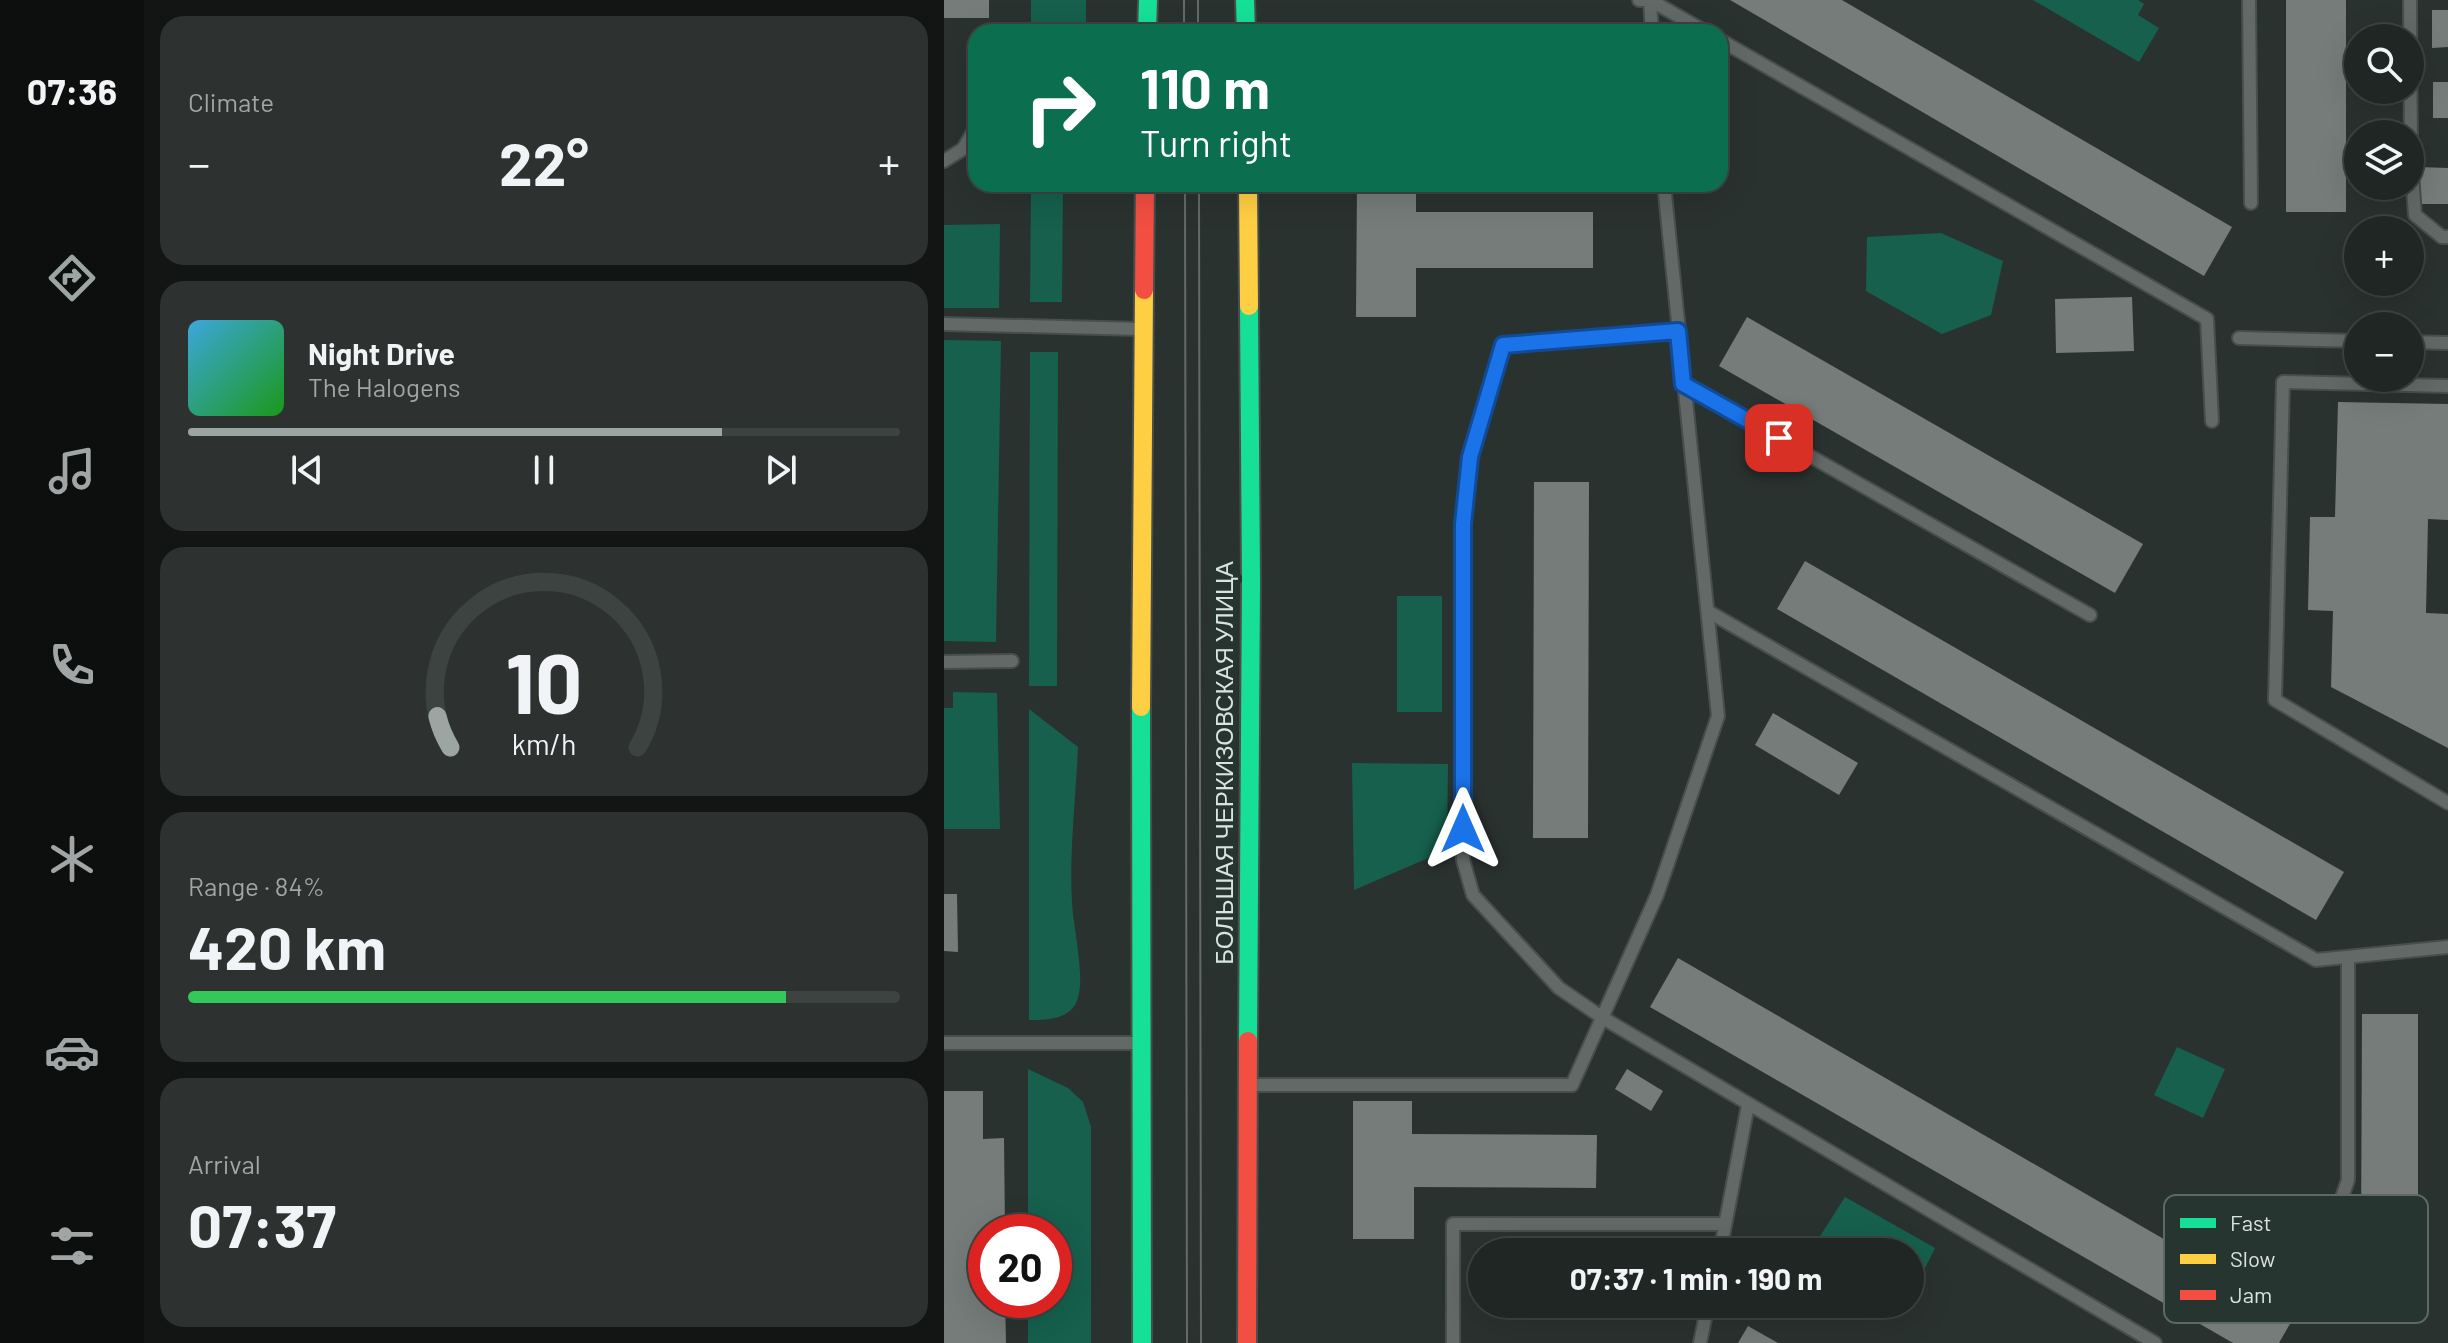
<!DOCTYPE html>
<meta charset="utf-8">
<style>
:root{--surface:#202623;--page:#2d3230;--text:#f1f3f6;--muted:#a2a5a6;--line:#3d4341;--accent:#9ca5a2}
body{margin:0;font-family:Barlow,sans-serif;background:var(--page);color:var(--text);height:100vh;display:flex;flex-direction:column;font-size:30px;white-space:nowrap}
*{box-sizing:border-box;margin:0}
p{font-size:26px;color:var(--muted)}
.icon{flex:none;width:44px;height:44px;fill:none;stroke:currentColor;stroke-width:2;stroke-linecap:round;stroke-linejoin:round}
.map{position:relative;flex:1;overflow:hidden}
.sheet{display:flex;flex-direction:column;gap:16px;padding:16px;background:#121513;width:800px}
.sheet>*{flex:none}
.top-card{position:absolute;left:24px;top:24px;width:760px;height:168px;border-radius:24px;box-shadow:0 8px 32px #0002,0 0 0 2px var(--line);background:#0b6e4f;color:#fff;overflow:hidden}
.controls{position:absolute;left:1400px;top:24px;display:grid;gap:16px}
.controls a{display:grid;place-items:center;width:80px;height:80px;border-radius:50%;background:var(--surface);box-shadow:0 8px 32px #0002,0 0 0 2px var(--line);font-size:40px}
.speed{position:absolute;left:24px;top:1214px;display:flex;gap:16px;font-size:40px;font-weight:700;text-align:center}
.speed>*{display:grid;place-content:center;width:104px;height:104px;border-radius:50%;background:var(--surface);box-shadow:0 8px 32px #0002,0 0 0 2px var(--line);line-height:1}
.speed .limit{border:12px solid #d22;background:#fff;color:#111}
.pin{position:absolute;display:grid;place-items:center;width:68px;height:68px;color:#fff;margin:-34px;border-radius:16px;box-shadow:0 4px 12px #0006}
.me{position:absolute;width:88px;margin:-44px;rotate:0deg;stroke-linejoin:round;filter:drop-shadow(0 0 6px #0008)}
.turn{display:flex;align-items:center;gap:28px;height:168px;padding:0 40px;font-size:36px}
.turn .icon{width:104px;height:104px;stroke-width:2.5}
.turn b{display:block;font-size:56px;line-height:68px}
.big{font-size:60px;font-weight:700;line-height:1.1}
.sheet .tile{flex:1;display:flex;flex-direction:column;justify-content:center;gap:12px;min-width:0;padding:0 28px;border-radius:24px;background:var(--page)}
.sheet .dial{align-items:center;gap:0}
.dial svg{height:208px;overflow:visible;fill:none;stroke:var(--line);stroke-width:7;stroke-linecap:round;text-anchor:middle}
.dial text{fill:var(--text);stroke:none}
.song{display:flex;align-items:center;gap:24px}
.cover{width:96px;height:96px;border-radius:12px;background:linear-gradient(135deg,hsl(200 70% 55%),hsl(120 70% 35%))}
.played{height:8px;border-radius:4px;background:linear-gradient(90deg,var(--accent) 75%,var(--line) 75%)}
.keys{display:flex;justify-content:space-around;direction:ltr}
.heat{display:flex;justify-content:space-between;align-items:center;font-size:44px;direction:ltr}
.charge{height:12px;border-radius:6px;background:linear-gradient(90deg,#34c759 84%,var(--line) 0)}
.trip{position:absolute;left:524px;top:1238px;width:456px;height:80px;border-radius:40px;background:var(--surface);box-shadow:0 8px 32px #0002,0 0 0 2px var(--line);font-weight:700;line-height:80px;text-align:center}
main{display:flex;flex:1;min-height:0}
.menu{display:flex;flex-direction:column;width:144px;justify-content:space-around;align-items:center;background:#0d0f0e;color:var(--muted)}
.menu .icon{width:56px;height:56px}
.menu .on{color:var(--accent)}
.menu b{font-size:36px;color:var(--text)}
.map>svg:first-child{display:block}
.green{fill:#16604d}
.building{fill:#767c7a}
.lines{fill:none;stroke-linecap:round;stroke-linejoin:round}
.lane-casing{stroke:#474e4b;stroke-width:16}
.fast-casing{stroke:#474e4b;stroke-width:22}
.slow-casing{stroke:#474e4b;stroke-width:22}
.jam-casing{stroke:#474e4b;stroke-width:22}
.lane{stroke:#636967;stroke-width:12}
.fast{stroke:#16e098;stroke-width:18}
.slow{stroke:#ffcf43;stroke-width:18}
.jam{stroke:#f24e42;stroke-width:18}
.tram{stroke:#646a68;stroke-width:2}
.route-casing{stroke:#114b97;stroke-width:20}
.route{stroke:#1a73e8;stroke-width:14}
.labels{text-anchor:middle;stroke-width:8;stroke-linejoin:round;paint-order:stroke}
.street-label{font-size:24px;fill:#dae3e0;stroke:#273530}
.key{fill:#273530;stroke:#5d6965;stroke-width:2}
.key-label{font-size:22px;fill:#dae3e0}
</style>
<main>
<nav class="menu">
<b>07:36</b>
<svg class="icon on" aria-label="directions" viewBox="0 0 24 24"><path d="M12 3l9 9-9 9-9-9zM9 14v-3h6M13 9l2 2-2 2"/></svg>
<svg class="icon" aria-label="music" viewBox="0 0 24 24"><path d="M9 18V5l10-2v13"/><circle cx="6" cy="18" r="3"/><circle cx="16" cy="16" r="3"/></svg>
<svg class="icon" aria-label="phone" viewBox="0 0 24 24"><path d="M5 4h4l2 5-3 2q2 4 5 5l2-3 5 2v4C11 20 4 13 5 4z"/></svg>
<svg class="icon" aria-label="climate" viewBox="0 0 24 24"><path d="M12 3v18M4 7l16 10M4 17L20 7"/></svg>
<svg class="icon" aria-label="car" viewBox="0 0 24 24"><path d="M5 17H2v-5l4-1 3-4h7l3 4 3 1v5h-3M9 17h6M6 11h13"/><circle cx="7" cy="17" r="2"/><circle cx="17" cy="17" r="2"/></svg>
<svg class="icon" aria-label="filters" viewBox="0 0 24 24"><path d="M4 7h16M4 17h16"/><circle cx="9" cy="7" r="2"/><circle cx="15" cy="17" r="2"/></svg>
</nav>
<section class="sheet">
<div class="tile"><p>Climate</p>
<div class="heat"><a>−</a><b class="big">22°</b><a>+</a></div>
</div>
<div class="tile">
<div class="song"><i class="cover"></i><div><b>Night Drive</b><p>The Halogens</p></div></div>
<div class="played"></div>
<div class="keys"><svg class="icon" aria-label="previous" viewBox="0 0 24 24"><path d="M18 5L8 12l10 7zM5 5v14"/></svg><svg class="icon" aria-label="pause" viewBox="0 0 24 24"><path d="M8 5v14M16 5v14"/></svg><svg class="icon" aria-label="next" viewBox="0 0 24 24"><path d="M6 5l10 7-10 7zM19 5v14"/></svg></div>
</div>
<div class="tile dial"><svg viewBox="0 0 100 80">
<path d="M14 69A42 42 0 1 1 86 69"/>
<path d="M14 69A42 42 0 0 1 9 57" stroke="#9ca5a2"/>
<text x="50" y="56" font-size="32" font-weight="700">10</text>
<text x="50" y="72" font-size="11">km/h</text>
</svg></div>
<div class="tile"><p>Range · 84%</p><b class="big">420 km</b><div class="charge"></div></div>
<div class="tile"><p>Arrival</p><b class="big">07:37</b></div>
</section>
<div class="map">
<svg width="1504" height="1343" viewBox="0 0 1504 1343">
<rect width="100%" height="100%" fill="#2a322f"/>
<!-- green -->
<g class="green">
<polygon points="87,0 142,0 142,31 87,32"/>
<polygon points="1089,0 1194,0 1200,4 1194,15 1215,28 1195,62"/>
<polygon points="87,184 119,184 118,302 86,302"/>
<polygon points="56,224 55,308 0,308 0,225"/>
<polygon points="997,233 1059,261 1047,315 998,334 922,291 923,237"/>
<polygon points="0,340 57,341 52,642 0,641"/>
<polygon points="86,352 114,352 113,686 85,686"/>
<rect x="453" y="596" width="45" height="116"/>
<polygon points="9,692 53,693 56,829 0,829 0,708 9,708"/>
<path d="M85,709L134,747C132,797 125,853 128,902C129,927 142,978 133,1001C125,1020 102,1020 85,1020Z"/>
<polygon points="408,763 504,764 503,850 410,890"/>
<polygon points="1233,1047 1281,1069 1259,1118 1210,1095"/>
<polygon points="84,1069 124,1088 139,1102 147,1127 147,1343 84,1343 84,1300 110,1300 110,1232 84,1232"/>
<polygon points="901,1197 991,1248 967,1296 966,1252 866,1252"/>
</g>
<!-- building -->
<g class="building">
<rect x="0" y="0" width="45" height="18"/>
<polygon points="786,0 898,0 1288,227 1260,276"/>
<rect x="1342" y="0" width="60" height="212"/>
<polygon points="1488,10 1504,10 1504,47 1488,48"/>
<rect x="1489" y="82" width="15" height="36"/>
<polygon points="1474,167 1504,168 1504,204 1473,204"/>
<polygon points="413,184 472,184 472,212 649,212 649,268 472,268 472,317 412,317"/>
<polygon points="1188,297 1190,351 1112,353 1111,299"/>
<polygon points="803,317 1199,544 1171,593 775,366"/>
<polygon points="1394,402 1504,404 1504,520 1484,519 1482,613 1504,614 1504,748 1387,687 1389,611 1364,610 1366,517 1391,517"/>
<polygon points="590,482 645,482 644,838 589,838"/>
<polygon points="861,561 1400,872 1372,920 833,609"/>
<polygon points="829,713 914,763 895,795 811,745"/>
<polygon points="0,894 13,894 14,952 0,951"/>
<polygon points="734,958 1351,1315 1335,1343 1289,1343 706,1007"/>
<polygon points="1418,1014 1474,1014 1474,1247 1417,1247"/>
<polygon points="683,1069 719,1091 707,1111 671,1089"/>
<polygon points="0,1091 39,1091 39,1139 60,1138 61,1232 42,1232 42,1300 61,1300 62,1343 0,1343"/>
<polygon points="409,1101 468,1101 468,1134 653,1135 652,1188 470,1187 470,1239 409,1239"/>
<polygon points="804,1326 834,1343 794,1343"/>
</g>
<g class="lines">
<defs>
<g id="lane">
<polyline points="695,0 706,0 762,32"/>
<polyline points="706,0 708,32"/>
<polyline points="1305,0 1307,203"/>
<polyline points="1466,0 1467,161 1471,215 1498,237 1504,237"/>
<polyline points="776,40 1263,319 1268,421"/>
<polyline points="0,161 19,149 32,127"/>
<polyline points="0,324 196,329"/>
<polyline points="734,331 559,345 526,457 519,524 519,860 529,895 615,988 659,1018 1211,1343"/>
<polyline points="1295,338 1414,341"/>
<polyline points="1466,342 1504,343"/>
<polyline points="739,384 1146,615"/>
<polyline points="1504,386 1339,382 1331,700 1504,803"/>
<polyline points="765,612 1372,960 1504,947"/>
<polyline points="0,662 68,661"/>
<polyline points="0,1043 193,1043"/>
<polyline points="307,1085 628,1085 713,895 774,716 720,184"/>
<polyline points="1384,1238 1404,1180 1404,957"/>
<polyline points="776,1252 804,1105"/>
<polyline points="509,1343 509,1224 781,1224"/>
<polyline points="756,1343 764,1304"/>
</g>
<g id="fast">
<polyline points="301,0 302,32"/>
<polyline points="203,32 204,0"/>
<polyline points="197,707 198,1343"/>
<polyline points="304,1041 307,582 305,306"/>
</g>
<g id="slow">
<polyline points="304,184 305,306"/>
<polyline points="197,707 200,290"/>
</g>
<g id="jam">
<polyline points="200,290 201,184"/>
<polyline points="303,1343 304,1041"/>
</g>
</defs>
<!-- lane casing -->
<use href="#lane" class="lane-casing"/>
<!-- fast casing -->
<use href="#fast" class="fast-casing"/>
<!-- slow casing -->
<use href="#slow" class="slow-casing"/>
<!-- jam casing -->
<use href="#jam" class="jam-casing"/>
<!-- lane -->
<use href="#lane" class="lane"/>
<!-- fast -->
<use href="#fast" class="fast"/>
<!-- slow -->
<use href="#slow" class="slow"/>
<!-- jam -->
<use href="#jam" class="jam"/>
<!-- tram -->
<g class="tram">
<polyline points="240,32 240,0"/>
<polyline points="254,32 254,0"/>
<polyline points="241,184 243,1343"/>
<polyline points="255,184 257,1343"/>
</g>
</g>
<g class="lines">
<defs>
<polyline id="route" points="519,829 519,524 526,457 559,345 734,331 739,384 835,438"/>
</defs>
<!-- route casing -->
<use href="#route" class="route-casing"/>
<!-- route -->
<use href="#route" class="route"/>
</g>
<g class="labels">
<!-- street labels -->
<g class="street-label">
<text transform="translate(281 763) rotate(-90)" y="8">БОЛЬШАЯ ЧЕРКИЗОВСКАЯ УЛИЦА</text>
</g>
</g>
<!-- legend -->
<rect x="1220" y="1195" width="264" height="128" rx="12" class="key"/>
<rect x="1236" y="1218" width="36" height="10" fill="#16e098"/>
<rect x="1236" y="1254" width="36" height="10" fill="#ffcf43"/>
<rect x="1236" y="1290" width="36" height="10" fill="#f24e42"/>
<g class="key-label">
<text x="1286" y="1231">Fast</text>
<text x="1286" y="1267">Slow</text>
<text x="1286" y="1303">Jam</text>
</g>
</svg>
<div class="controls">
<a><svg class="icon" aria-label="search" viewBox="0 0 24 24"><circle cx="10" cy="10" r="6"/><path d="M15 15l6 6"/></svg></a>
<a><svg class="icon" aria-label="layers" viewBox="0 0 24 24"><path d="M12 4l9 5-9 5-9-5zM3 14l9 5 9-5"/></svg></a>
<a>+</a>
<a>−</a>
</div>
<div class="speed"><div class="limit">20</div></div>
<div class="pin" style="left:835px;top:438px;background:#d93025"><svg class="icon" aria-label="arrive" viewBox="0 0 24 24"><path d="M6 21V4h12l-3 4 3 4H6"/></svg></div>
<svg class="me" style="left:519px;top:829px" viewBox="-20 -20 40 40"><path d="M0-17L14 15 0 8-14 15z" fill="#1a73e8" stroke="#fff" stroke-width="4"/></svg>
<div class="trip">07:37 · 1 min · 190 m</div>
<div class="top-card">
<div class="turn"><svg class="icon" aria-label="right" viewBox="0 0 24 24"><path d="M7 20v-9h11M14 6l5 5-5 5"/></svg><div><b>110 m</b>Turn right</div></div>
</div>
</div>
</main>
